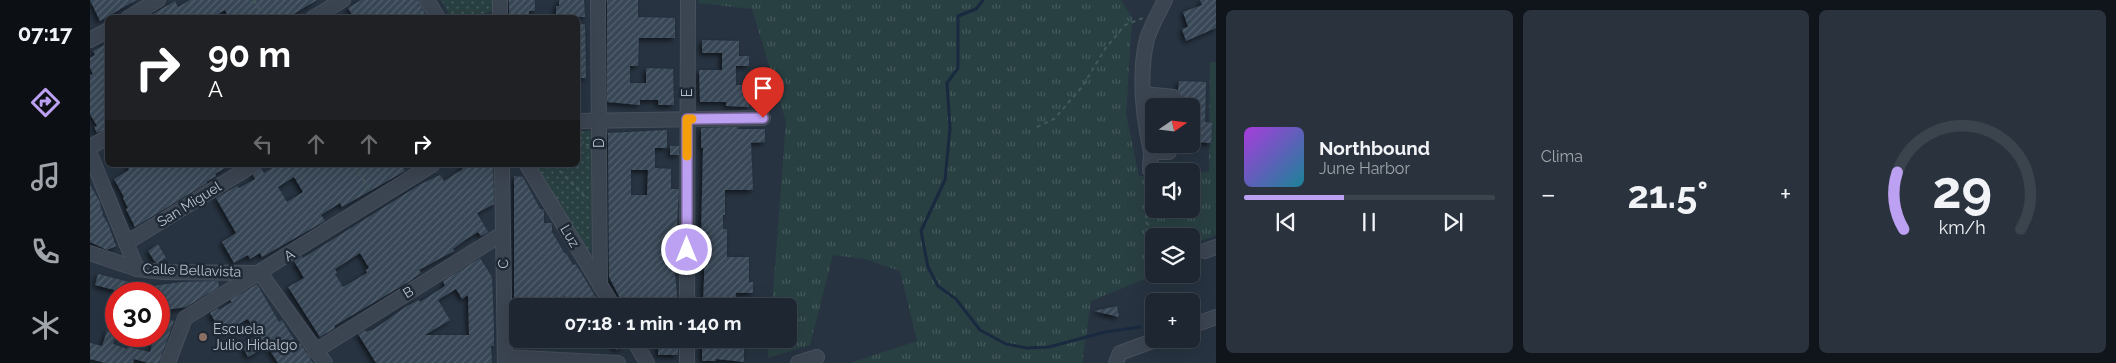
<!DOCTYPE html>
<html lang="es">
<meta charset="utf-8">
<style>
:root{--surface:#1d2631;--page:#2a323d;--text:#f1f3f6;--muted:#a0a5ab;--line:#3b434d;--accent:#bca0f2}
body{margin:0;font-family:Raleway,sans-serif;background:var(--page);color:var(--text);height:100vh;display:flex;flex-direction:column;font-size:19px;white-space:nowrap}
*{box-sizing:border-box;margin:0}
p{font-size:16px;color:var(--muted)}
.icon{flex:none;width:28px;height:28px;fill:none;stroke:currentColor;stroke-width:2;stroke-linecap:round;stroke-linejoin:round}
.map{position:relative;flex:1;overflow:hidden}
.sheet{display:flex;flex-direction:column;gap:10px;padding:10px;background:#10151b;width:900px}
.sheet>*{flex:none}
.hud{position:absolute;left:15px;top:15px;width:475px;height:152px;border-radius:8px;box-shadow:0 5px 20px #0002,0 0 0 1px var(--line);background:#202124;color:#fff;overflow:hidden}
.needle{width:32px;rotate:76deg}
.fabs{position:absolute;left:1055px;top:98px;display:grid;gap:10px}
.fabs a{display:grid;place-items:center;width:55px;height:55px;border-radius:8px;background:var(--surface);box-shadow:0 5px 20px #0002,0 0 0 1px var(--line);font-size:25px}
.speed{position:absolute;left:15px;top:282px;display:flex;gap:10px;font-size:25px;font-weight:700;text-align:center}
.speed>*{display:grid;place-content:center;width:65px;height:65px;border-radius:50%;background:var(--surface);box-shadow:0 5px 20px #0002,0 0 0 1px var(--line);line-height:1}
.speed .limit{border:8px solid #d22;background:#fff;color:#111}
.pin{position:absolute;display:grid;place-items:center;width:42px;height:42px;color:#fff;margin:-51px -21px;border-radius:50% 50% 50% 0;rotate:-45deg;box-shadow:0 0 5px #0007}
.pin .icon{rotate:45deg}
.me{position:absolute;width:55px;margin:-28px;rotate:0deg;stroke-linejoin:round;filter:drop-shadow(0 0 4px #0008)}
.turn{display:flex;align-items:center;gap:18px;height:105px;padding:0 20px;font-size:22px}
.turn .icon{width:65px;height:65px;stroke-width:2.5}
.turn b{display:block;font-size:35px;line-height:42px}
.lanes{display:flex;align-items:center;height:48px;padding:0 20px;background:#0003;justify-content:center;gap:25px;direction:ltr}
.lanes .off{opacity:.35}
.big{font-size:38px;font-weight:700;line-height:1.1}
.sheet .tile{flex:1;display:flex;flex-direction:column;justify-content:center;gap:8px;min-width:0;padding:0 18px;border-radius:8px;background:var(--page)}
.sheet .dial{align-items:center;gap:0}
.dial svg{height:130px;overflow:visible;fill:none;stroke:var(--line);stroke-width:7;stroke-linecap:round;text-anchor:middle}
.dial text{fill:var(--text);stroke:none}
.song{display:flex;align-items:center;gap:15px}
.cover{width:60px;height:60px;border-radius:8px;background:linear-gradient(135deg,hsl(280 70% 55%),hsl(190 70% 35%))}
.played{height:5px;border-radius:2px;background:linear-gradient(90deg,var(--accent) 40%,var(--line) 40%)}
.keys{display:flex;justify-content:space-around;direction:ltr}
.heat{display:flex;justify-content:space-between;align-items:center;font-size:28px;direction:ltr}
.sheet .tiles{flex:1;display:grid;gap:10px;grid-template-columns:repeat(3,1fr)}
.trip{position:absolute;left:419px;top:298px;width:288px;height:50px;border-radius:8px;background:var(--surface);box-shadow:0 5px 20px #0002,0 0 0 1px var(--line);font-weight:700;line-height:50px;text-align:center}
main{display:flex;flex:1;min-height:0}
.menu{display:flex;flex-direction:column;width:90px;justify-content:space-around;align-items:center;background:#0c0f14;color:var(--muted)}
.menu .icon{width:35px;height:35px}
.menu .selected{color:var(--accent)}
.menu b{font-size:22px;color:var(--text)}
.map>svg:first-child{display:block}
.grass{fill:url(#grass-tufts)}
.park{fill:url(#park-dots)}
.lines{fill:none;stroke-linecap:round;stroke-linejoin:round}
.stream{stroke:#192a40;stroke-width:3}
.building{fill:url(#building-hatch);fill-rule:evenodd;filter:url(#shadow)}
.minor-casing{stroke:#48505d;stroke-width:16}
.path{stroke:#42595a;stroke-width:2;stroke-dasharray:4 4;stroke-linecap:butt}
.minor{stroke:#3b4451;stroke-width:14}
.route-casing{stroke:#7a689d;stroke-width:12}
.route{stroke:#bca0f2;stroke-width:9}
.slow{stroke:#f59e0b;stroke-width:9}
.education-dot{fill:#8d6e63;stroke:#1f2936;stroke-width:2}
.labels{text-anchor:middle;stroke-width:5;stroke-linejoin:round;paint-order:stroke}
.street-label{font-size:14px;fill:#b8c0cb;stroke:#1f2936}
.poi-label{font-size:14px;fill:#b8c0cb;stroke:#1f2936;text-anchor:start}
</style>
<main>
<nav class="menu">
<b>07:17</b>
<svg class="icon selected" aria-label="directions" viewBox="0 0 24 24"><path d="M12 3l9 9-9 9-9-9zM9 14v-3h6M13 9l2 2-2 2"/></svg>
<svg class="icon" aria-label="music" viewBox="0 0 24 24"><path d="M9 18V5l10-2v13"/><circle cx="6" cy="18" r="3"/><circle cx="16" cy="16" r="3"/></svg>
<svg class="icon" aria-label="phone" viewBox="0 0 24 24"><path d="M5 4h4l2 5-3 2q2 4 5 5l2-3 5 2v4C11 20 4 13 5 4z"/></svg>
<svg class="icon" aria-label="climate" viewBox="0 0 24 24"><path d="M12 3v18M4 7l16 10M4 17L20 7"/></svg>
</nav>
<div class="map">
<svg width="1126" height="363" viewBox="0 0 1126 363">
<defs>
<pattern id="grass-tufts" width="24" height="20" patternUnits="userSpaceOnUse" patternTransform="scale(1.25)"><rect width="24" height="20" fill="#294042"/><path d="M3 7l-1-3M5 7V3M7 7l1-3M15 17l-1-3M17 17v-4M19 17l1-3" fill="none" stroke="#465a5c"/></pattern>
<pattern id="park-dots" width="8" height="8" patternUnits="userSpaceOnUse" patternTransform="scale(1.25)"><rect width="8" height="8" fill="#294042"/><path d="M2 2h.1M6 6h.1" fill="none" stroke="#465a5c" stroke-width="1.8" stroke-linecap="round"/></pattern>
<pattern id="building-hatch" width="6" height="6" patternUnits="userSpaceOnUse" patternTransform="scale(1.25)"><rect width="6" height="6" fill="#394757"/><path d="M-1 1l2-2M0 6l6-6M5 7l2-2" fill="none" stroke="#54606e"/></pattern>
<filter id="shadow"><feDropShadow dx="-2.5" dy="2.5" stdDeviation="2.5" flood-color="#0009"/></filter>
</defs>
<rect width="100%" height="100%" fill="#273341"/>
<!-- grass -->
<polygon class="grass" points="608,0 1031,0 1042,18 1036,114 1049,176 1064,176 1064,209 1101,209 1101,174 1119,172 1120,62 1126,62 1126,235 1101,245 1101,236 1064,236 1064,274 1067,274 1001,301 992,363 760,363 827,341 810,271 775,259 743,255 720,345 678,358 679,339 698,339 698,306 682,306 696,122 662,9 608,3"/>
<!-- park -->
<g class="park">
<polygon points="351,0 403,0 403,10 389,17 361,17"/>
<polygon points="488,131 502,131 501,250 496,251 440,165 488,165"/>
</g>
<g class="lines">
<!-- stream -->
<polyline class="stream" points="893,0 886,9 868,16 868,68 857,83 860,128 855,180 831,231 838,267 848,286 866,299 890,330 916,344 937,348 959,347 1015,332 1050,327"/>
</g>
<!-- building -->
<g class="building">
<polygon points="0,0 46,0 10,21"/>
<polygon points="100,0 227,0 197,18 139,18 135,10 120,18 56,18 85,1 88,7"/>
<polygon points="271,0 328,0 337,18 264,18 258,8"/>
<polygon points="419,0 445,0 445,11 439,11 439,18 419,18"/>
<polygon points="469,0 494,0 495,17 466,17 466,6 469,6"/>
<polygon points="517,0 548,0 548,17 585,18 585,38 549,38 548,66 540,66 540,83 556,83 556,68 583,69 584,105 568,105 568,100 550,100 550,105 517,102"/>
<polygon points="1110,0 1126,0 1126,28 1096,41 1092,29 1098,27 1093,12 1112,5"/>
<polygon points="495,24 496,78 488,78 488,25"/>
<polygon points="612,40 649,41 649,56 659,56 659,66 646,66 646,85 659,85 659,107 636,106 636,102 610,102 609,70 632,70 632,53 612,53"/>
<polygon points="18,43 18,128 7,133 4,127 7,126 0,114 0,75 3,74 0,68 0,58 5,55 3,51"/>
<polygon points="1089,81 1116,82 1115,122 1122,123 1121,143 1101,142 1101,106 1088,106 1093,97 1088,90"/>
<polygon points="640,127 648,127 648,129 675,129 675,142 661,143 663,190 635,190 635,215 633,215 633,229 637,229 637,257 659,257 659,282 663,282 663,293 646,293 646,306 613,306 615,250 612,250 611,238 613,148 611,148 611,128"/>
<path d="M577,130V148H565V168L581,169V189H589L587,225H589L588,273H585L588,306H534L519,277L518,133ZM541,170H558L557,195H541Z"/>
<rect x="580" y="146" width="9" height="9"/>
<polygon points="37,165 140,165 125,174 126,176 116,182 117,183 45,227 36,209 38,208 33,198 34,197 24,179 39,170"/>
<path d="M187,165H312L315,171L252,207L250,203L231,215L235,221L172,257L170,253L160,259L158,255L144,263L132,242L146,233L126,198L147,186L149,188L165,179L163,175L171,168L174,173ZM204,177L213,192L197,202L188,187Z"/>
<path d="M370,165H403L404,204L387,213L398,232L391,236L388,232L375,240L363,249L364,251L329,270L331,273L320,281L244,326L245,328L230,337L198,287L214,278L204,261L212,256L213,258L331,184L350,175L354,181L373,169ZM270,253L279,268L276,270L277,273L253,287L245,274L247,273L245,269Z"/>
<polygon points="424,176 433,177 450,209 454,210 454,223 462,223 462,232 475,254 476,253 483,265 485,264 492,274 511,306 481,306 475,296 461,304 461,306 424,306"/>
<polygon points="0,185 9,200 11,205 10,206 13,213 12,214 18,224 26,246 17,250 0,242"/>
<polygon points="68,244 76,258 68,263 65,262 58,251"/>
<path d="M390,258L402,277L404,329V346H401L402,363H286L268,334L275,330L276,332L284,329L317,306L329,300L330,302L355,286L353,281ZM366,289L372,299L378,295L379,335H335L360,320L348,300Z"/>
<polygon points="8,274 43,283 41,294 28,294 28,291 5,285"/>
<polygon points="128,281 129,287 96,307 69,311 69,294 47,294 47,291 69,285 93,282"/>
<polygon points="167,284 189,322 192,320 201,335 208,344 210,343 223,363 188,363 177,346 158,357 151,344 167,335 158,319 132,333 120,313 128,308 129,310 142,302 140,300"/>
<polygon points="1027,306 1029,317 1004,311"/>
<polygon points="69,317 84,321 69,363 58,363 44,359 43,363 15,363 0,359 0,343 12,346 17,331 26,334 23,344 37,349 38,347 60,352 64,336 69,336"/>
<polygon points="519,339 529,339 533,346 526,350"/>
<polygon points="612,339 640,339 640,343 654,343 654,362 626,359 626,361 612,361"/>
<rect x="568" y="340" width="20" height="15"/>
</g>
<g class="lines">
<defs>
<g id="minor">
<polyline points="337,0 348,18"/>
<polyline points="410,0 410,18"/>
<polyline points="508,0 510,286"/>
<path d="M1075,0C1069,12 1061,26 1057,39C1048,76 1053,116 1061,152H1079"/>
<polyline points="38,18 68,0"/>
<polyline points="223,18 253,0"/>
<polyline points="0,40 18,30"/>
<polyline points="1053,94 1084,97"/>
<polyline points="488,121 673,118"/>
<polyline points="0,147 18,137"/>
<polyline points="0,154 47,269"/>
<polyline points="412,165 415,363"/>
<polyline points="437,165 523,306"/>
<polyline points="1060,170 1061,152"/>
<polyline points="36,243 163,165"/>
<polyline points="1115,251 1126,247"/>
<polyline points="0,253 47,269 73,272 170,273 235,363"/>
<polyline points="597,306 598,0"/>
<polyline points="1101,326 1126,317"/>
<polyline points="543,339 557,363"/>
<polyline points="597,339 597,363"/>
<polyline points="225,351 412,234"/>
<polyline points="415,357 528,363"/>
<polyline points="78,363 95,318 342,165"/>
<polyline points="708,363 727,357"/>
<polyline points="1026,363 1030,353 1068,339"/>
</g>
</defs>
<!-- minor casing -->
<use href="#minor" class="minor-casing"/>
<!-- path -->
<g class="path">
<polyline points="164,0 174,18"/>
<polyline points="947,127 964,119 992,87 1015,49 1035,25 1053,18"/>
<polyline points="488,138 499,138"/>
<polyline points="488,145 499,145"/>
<polyline points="264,165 280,191"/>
<polyline points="464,165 497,199"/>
<polyline points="1058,182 1056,222 1060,227"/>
</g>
<!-- minor -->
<use href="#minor" class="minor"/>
</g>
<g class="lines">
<defs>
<polyline id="route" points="597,250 597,119 673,118"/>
</defs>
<!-- route casing -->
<use href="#route" class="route-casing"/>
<!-- route -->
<use href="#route" class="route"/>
<!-- slow -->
<polyline class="slow" points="597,156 597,119 602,119"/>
</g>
<!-- markers -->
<circle class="education-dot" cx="113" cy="337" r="5"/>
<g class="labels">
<!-- street labels -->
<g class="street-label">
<text transform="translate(597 93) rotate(-90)" y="5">E</text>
<text transform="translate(509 143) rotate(-90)" y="5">D</text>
<text transform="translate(99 204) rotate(-32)" y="5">San Miguel</text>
<text transform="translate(480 236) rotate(59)" y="5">Luz</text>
<text transform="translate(199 255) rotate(-32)" y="5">A</text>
<text transform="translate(413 264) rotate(-92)" y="5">C</text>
<text transform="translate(102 270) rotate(2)" y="5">Calle Bellavista</text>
<text transform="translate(318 292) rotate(-32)" y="5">B</text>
</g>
<!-- poi labels -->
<g class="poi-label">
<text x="123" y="334">Escuela<tspan x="123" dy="16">Julio Hidalgo</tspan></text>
</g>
</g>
</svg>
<div class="fabs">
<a><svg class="needle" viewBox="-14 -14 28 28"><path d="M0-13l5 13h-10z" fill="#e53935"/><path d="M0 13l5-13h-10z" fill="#a0a5ab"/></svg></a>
<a><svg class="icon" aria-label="sound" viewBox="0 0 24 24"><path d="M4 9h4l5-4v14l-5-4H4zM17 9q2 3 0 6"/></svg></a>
<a><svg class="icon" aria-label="layers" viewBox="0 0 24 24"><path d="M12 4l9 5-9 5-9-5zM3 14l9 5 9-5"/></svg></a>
<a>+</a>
</div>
<div class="speed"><div class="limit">30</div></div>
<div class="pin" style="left:673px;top:118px;background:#d93025"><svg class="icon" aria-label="arrive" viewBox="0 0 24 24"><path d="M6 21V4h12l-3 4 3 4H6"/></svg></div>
<svg class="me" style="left:597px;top:250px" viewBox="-20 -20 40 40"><circle r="17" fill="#bca0f2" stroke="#fff" stroke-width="3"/><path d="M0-11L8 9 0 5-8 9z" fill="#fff"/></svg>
<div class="trip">07:18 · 1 min · 140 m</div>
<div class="hud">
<div class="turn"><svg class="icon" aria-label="right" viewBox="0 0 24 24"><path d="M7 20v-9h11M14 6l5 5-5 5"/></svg><div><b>90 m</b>A</div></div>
<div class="lanes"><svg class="icon off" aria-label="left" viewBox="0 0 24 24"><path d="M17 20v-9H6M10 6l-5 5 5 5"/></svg><svg class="icon off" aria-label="ahead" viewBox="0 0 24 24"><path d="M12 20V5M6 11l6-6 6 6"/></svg><svg class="icon off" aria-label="ahead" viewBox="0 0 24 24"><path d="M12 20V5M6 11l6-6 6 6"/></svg><svg class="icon" aria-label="right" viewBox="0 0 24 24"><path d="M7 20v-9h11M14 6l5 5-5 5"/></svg></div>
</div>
</div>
<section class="sheet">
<div class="tiles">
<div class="tile">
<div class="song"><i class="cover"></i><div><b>Northbound</b><p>June Harbor</p></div></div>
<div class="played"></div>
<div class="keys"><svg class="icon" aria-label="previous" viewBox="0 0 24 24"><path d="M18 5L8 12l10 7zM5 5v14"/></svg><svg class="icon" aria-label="pause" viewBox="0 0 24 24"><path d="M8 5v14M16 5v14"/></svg><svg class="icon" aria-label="next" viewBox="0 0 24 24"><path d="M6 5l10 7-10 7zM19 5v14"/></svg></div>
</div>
<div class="tile"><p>Clima</p>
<div class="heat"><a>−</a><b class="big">21.5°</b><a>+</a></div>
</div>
<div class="tile dial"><svg viewBox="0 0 100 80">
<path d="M14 69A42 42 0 1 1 86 69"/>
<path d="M14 69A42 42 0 0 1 10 34" stroke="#bca0f2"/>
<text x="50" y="56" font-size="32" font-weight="700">29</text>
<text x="50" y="72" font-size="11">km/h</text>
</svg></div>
</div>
</section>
</main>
